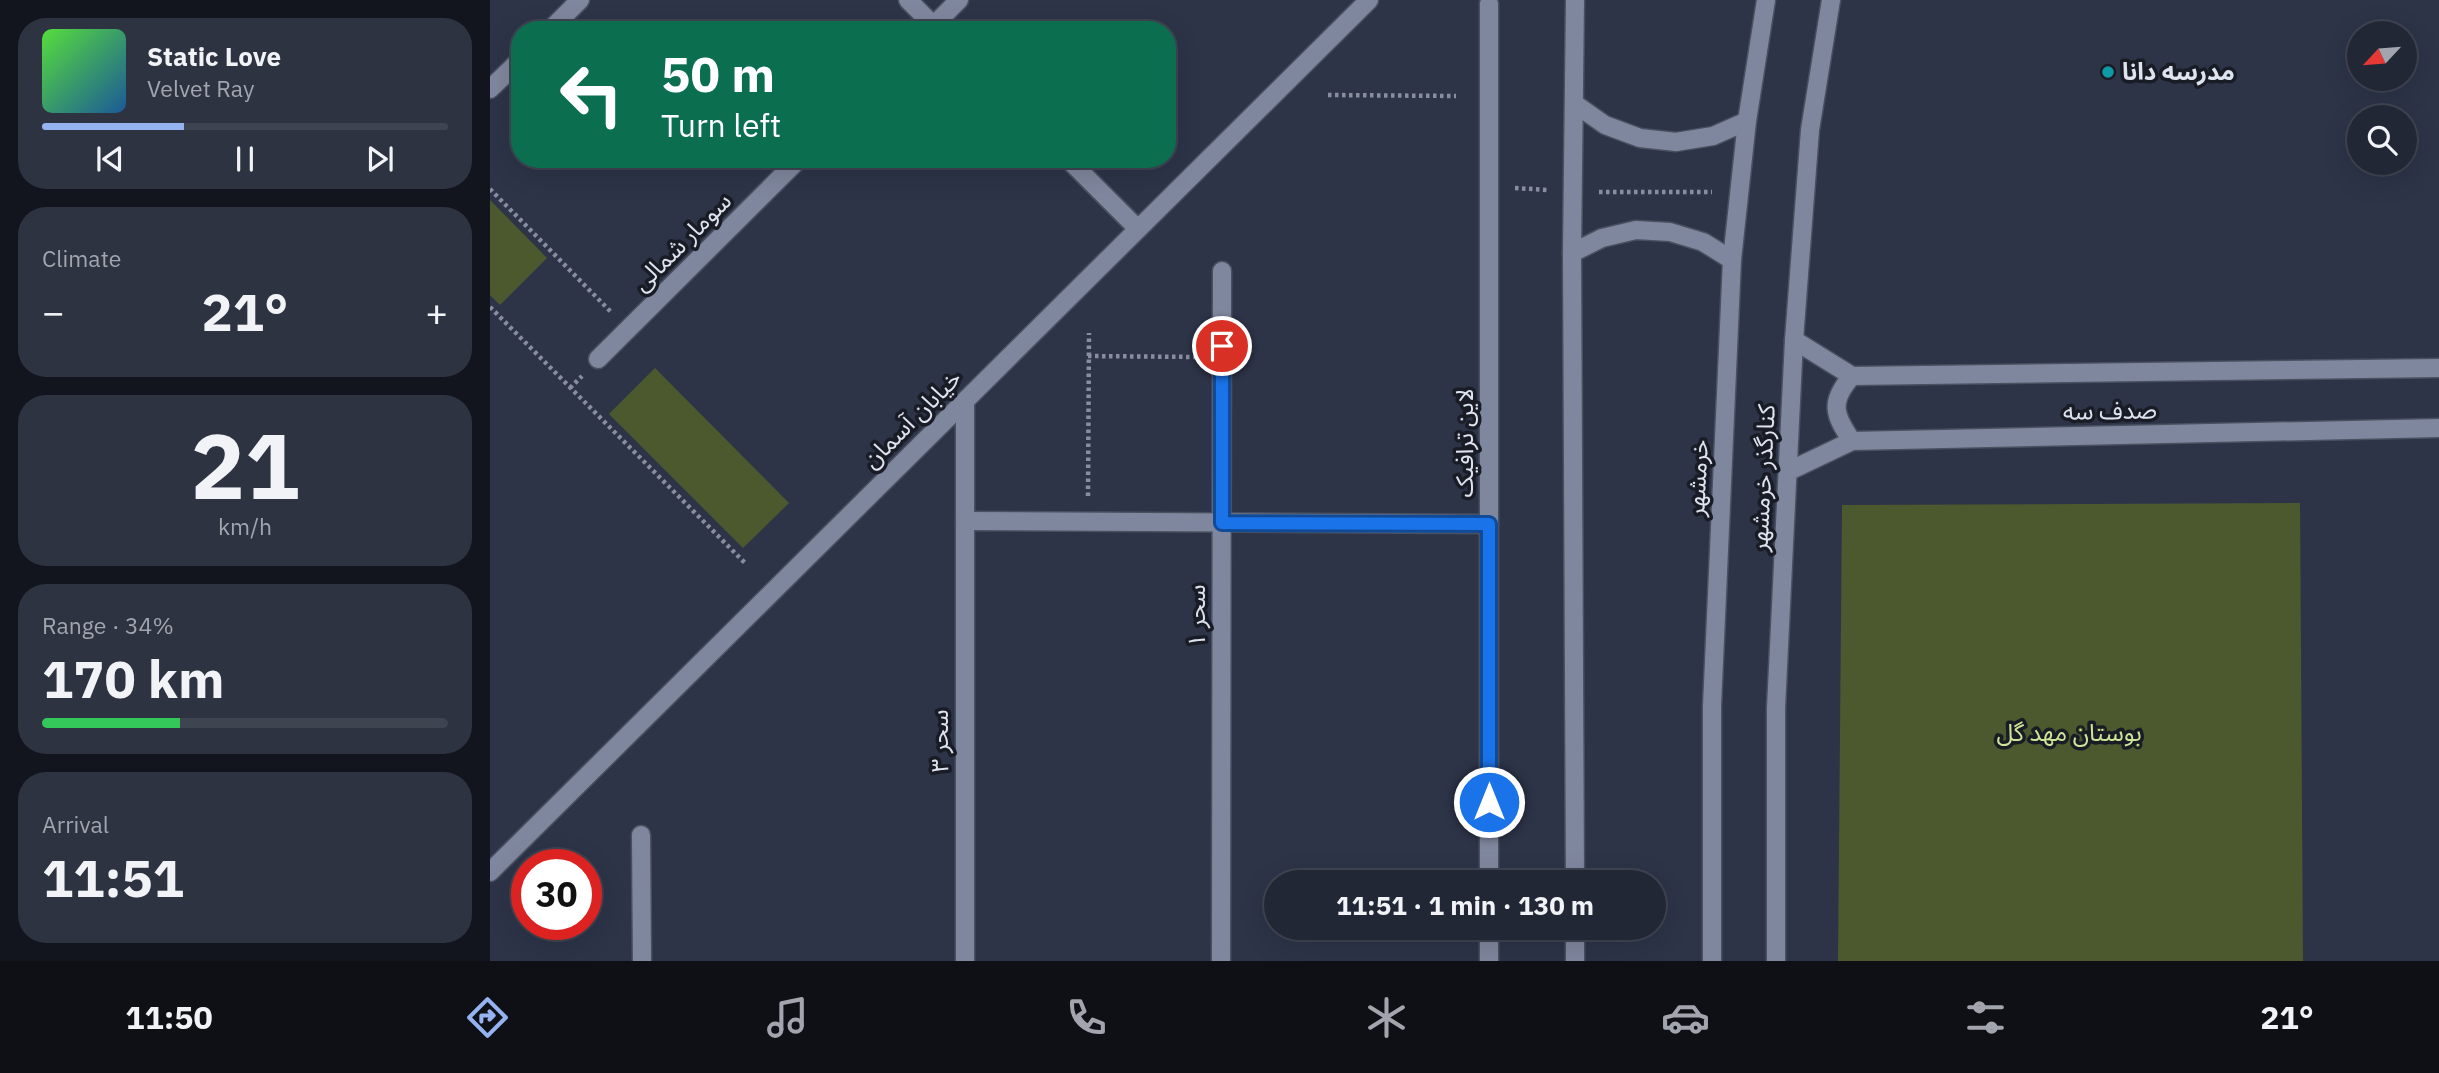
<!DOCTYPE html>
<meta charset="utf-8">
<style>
:root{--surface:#222736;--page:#2e3342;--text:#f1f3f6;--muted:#a2a5ad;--line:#3f4451;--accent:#95b2f1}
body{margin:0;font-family:"IBM Plex Sans","Noto Sans Arabic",sans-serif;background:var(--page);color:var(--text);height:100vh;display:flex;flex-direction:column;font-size:26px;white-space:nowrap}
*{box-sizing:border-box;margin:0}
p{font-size:23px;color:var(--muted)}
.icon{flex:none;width:38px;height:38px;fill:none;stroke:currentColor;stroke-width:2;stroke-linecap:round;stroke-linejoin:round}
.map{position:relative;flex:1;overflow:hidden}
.panel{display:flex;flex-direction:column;gap:18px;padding:18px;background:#13151e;width:490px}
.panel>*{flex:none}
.hud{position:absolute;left:21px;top:21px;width:665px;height:147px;border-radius:28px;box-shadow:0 7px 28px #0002,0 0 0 2px var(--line);background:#0b6e4f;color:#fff;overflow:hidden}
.needle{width:46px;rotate:244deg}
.buttons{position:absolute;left:1857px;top:21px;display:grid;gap:14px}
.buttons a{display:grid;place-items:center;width:70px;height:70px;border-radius:50%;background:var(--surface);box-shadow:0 7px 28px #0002,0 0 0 2px var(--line);font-size:35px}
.speed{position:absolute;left:21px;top:849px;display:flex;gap:14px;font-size:35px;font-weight:700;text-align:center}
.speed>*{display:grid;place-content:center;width:91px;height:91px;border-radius:50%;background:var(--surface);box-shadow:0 7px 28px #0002,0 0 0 2px var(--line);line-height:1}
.speed .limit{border:10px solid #d22;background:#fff;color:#111}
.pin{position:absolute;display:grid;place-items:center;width:60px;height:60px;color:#fff;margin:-30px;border:4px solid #fff;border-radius:50%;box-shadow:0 2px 7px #0007}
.me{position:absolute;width:77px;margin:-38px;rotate:0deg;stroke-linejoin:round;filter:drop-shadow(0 0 5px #0008)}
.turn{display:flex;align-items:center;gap:24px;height:147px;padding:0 35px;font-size:32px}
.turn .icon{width:91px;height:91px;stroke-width:2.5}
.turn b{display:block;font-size:49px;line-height:60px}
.big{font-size:52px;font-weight:700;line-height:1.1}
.panel .widget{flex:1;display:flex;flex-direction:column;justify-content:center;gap:10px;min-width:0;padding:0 24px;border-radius:28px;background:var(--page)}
.panel .dial{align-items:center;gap:0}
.dial b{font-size:91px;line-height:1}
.song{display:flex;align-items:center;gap:21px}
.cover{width:84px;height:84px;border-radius:10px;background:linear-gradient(135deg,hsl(110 70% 55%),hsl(210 70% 35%))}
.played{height:7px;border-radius:4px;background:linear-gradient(90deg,var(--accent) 35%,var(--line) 35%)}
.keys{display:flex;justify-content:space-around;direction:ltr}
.heat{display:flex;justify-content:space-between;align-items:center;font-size:38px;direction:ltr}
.charge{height:10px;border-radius:5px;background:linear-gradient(90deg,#34c759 34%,var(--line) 0)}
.trip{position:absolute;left:774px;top:870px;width:402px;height:70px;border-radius:35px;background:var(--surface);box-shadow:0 7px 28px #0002,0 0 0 2px var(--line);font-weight:700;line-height:70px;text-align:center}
.tabs{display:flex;height:112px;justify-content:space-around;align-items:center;background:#0e1016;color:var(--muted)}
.tabs .icon{width:49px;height:49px}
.tabs .current{color:var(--accent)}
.tabs b{font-size:32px;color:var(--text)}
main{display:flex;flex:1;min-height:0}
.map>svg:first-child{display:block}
.green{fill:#4c582e}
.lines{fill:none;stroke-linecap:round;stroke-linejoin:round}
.minor-casing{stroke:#495060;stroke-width:21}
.path{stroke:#888e9e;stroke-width:4.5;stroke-dasharray:3.5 3.5;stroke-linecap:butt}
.minor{stroke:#7f879e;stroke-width:18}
.route-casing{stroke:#114b97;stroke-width:18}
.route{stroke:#1a73e8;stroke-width:12}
.culture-dot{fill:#0f9aa8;stroke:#191c25;stroke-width:2.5}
.labels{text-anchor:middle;stroke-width:7;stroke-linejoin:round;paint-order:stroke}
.poi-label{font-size:24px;font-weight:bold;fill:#dee3f0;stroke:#191c25;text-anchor:start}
.street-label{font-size:24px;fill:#dee3f0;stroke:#191c25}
.park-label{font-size:24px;fill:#cee598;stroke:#191c25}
</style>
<main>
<section class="panel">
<div class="widget">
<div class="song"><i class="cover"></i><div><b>Static Love</b><p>Velvet Ray</p></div></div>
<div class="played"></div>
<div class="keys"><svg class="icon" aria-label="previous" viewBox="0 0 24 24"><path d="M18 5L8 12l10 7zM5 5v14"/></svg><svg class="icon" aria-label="pause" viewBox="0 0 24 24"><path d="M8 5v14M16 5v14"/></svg><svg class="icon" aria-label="next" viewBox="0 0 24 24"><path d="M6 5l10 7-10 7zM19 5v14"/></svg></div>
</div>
<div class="widget"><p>Climate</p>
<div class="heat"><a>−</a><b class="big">21°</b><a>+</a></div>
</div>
<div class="widget dial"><b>21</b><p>km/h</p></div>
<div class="widget"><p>Range · 34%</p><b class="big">170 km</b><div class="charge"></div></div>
<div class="widget"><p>Arrival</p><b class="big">11:51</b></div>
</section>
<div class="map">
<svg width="1949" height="961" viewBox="0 0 1949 961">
<rect width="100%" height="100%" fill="#2d3448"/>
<!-- green -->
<g class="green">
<polygon points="0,200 57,258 10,305 0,295"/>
<polygon points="165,368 299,503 253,548 119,414"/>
<polygon points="1810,503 1813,961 1348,961 1352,505"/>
</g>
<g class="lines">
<defs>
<g id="minor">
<polyline points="418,0 448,30"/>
<polyline points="60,30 90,0"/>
<polyline points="439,30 469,0"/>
<polyline points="0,89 30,60"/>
<polyline points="1085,104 1115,125 1150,138 1186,142 1223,136 1257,121"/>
<polyline points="578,159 648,229"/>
<polyline points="1082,253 1112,238 1146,230 1180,232 1213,242 1242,260"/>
<polyline points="1304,340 1362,376 1949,368"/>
<polyline points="108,359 309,159"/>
<path d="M1362,376C1339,402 1344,415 1362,441"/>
<polyline points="1299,471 1362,441 1949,428"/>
<polyline points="475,521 999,524"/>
<polyline points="151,835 152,961"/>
<polyline points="0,872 879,0"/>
<polyline points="999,882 999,4"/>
<polyline points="1085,882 1082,253 1085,0"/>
<polyline points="1085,928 1085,961"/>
<polyline points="475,961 475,401"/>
<polyline points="731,961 732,271"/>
<polyline points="999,961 999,928"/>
<polyline points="1222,961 1222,706 1242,260 1257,121 1276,0"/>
<polyline points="1286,961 1286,708 1304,340 1320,130 1341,0"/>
</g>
</defs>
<!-- minor casing -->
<use href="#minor" class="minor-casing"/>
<!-- path -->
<g class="path">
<polyline points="838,95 966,96"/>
<polyline points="1025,188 1058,190"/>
<polyline points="0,189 121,312"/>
<polyline points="1109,192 1222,192"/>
<polyline points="0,307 256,564"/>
<polyline points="598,356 708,357"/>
<polyline points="80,388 92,376"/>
<polyline points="598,496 599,333"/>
</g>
<!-- minor -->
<use href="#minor" class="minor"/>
</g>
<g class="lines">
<defs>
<polyline id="route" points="732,346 732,523 999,524 999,802"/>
</defs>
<!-- route casing -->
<use href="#route" class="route-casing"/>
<!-- route -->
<use href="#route" class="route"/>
</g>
<!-- markers -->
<circle class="culture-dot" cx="1618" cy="72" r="7"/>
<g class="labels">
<!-- poi labels -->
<g class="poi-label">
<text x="1632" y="80">مدرسه دانا</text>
</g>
<!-- street labels -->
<g class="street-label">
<text transform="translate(192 242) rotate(-45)" y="8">سومار شمالی</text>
<text transform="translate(1620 411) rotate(-1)" y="8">صدف سه</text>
<text transform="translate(422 419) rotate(-45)" y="8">خیابان آسمان</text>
<text transform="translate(975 443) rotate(-90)" y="8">لاین ترافیک</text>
<text transform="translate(1208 478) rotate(-87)" y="8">خرمشهر</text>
<text transform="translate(1273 478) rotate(-87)" y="8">کنارگذر خرمشهر</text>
<text transform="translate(707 616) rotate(-90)" y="8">سحر ۱</text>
<text transform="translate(450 741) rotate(-90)" y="8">سحر ۳</text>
</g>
<!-- park labels -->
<g class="park-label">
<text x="1579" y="741">بوستان مهد گل</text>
</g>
</g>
</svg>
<div class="buttons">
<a><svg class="needle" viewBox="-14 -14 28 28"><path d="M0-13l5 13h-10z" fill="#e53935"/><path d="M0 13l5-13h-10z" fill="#a2a5ad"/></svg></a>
<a><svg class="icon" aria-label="search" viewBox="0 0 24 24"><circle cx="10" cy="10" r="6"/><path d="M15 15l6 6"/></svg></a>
</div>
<div class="speed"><div class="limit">30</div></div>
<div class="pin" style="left:732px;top:346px;background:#d93025"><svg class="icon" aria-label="arrive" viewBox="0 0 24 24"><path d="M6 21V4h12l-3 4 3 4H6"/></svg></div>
<svg class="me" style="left:999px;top:802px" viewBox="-20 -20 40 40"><circle r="17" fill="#1a73e8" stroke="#fff" stroke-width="3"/><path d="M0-11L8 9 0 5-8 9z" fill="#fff"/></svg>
<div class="trip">11:51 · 1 min · 130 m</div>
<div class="hud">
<div class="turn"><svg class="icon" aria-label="left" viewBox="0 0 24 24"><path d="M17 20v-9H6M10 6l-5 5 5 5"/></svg><div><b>50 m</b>Turn left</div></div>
</div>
</div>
</main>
<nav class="tabs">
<b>11:50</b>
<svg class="icon current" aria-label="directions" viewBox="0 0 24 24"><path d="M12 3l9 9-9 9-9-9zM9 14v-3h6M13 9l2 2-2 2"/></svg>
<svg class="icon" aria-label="music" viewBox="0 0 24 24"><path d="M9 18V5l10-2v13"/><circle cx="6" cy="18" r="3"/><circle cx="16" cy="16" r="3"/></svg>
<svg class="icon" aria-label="phone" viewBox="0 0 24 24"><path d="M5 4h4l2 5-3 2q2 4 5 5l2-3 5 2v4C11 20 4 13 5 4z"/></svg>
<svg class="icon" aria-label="climate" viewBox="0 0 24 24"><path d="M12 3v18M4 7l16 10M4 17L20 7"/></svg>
<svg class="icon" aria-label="car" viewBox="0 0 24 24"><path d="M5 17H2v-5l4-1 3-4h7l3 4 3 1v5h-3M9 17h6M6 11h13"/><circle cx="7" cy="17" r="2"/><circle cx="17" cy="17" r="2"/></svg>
<svg class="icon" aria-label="filters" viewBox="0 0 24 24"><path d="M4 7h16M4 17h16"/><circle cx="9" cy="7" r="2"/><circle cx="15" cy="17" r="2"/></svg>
<b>21°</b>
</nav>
